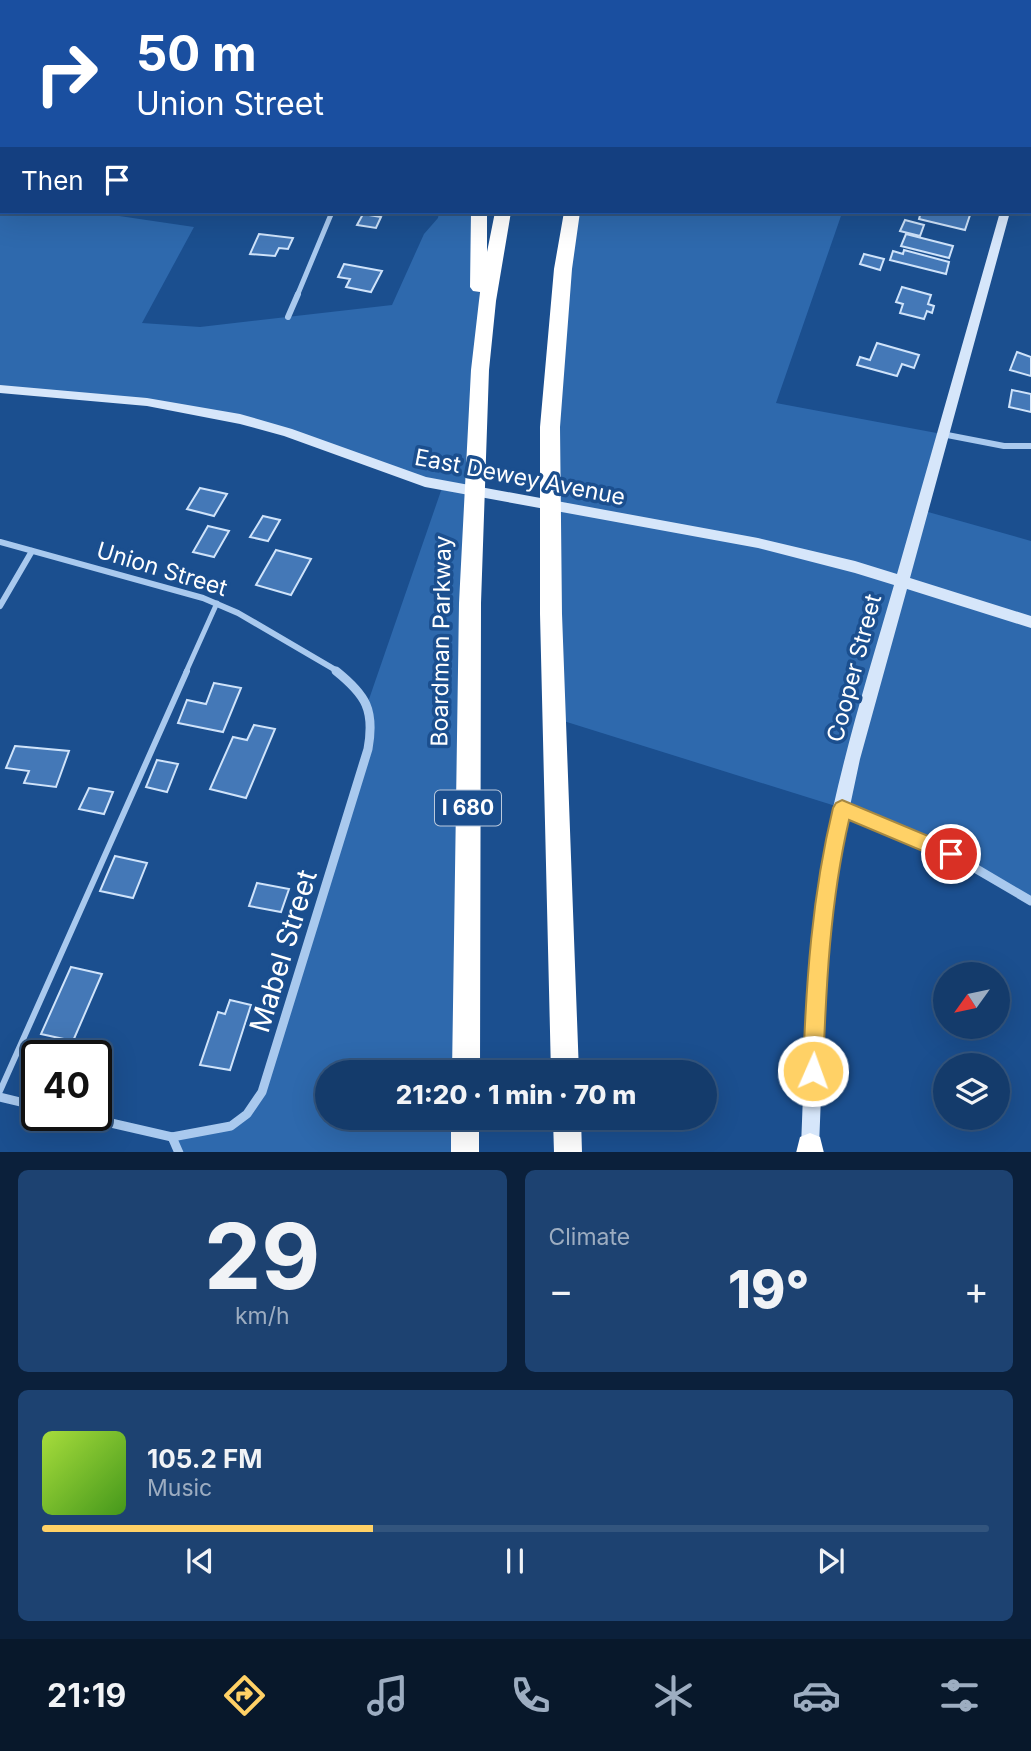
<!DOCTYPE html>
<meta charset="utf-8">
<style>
:root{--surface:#143b6b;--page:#1d4271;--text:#f1f3f6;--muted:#9dadc1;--line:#33557e;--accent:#ffd166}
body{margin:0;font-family:Inter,sans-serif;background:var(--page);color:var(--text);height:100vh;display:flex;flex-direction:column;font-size:26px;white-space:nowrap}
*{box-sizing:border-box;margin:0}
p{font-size:23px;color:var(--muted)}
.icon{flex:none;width:38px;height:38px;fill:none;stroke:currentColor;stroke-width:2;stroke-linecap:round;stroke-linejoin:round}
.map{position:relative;height:1152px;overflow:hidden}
.drawer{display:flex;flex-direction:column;gap:18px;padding:18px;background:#0b203b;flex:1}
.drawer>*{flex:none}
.hud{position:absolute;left:0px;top:0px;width:1032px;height:214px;box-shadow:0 7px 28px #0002,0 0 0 2px var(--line);background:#1a4fa0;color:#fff;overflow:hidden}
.needle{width:46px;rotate:237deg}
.fabs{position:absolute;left:933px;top:962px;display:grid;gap:14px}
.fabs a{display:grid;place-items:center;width:77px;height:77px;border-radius:50%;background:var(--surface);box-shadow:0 7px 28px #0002,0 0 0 2px var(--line);font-size:35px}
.speed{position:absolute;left:21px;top:1040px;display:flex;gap:14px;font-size:35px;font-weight:700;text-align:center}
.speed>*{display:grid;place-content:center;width:91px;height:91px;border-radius:50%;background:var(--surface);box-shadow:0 7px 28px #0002,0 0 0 2px var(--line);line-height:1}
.speed .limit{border:4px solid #111;border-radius:10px;background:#fff;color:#111}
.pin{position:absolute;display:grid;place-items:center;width:60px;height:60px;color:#fff;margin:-30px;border:4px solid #fff;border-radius:50%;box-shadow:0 2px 7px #0007}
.me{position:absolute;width:77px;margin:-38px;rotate:2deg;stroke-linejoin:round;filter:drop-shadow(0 0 5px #0008)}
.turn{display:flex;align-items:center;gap:24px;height:147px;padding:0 21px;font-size:32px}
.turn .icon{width:91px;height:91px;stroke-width:2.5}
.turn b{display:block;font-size:49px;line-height:60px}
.then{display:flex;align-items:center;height:66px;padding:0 21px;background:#0003;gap:14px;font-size:26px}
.big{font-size:52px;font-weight:800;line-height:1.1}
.drawer .card{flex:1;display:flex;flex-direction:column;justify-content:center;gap:10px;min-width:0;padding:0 24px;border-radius:10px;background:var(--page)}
.drawer .dial{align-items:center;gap:0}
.dial b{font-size:91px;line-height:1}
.song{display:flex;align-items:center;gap:21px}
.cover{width:84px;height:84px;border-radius:10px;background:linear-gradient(135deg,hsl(80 70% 55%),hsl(100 70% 35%))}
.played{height:7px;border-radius:4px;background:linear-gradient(90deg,var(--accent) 35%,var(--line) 35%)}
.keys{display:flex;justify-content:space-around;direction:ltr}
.heat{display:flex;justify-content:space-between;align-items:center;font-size:38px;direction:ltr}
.drawer .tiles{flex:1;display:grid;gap:18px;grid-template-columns:1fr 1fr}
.card:last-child{grid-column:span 2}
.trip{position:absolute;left:315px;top:1060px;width:402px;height:70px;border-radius:35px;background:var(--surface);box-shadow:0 7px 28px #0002,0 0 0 2px var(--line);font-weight:800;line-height:70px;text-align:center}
.tab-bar{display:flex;height:112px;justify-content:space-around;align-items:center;background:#08182b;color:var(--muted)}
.tab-bar .icon{width:49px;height:49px}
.tab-bar .selected{color:var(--accent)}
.tab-bar b{font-size:32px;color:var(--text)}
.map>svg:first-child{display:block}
.green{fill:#2e69ad}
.building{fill:#4478b7;stroke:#cfe3fa;stroke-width:2}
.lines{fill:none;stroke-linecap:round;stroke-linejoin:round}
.lane-far1{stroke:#a9c9ee;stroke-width:5}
.lane{stroke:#a9c9ee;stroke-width:6}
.street-far2{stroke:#a9c9ee;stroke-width:5}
.street-far1{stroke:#a9c9ee;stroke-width:6}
.street{stroke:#a9c9ee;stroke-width:9}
.secondary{fill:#d6e6fa;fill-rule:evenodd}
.highway{fill:#fff;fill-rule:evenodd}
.route{fill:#ffd166;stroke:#a68842;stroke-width:2}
.labels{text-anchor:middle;stroke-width:7;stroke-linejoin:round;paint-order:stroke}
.shield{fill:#1b4f8f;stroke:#bbcadd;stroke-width:2}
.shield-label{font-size:21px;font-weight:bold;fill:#fff}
.street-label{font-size:23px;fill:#fff;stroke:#1b4f8f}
.near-street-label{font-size:28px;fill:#fff;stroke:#1b4f8f}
</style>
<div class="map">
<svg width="1031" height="1153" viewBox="0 0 1031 1153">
<rect width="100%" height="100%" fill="#1b4f8f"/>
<!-- green -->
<g class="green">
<polygon points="0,198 2,212 92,212 194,227 142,323 200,327 392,305 424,234 438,218 439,212 479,212 480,370 466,1073 327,1073 327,1118 465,1118 465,1152 179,1152 172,1137 231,1126 262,1092 368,749 367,705 443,485 287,432 193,409 0,389"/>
<polygon points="572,212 842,213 776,403 942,434 921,510 1031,541 1031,901 951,854 842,808 554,718 563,269"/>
</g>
<!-- building -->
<g class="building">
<polygon points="941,0 1024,0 940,2"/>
<polygon points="921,212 971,212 965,230 919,219"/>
<polygon points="363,214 381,217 376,228 357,225"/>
<polygon points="905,220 924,225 920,236 900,231"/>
<polygon points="259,234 293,238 288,249 279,248 275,256 250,254"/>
<polygon points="906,234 953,246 949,258 901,246"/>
<polygon points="904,250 949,262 946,274 890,260 893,251 903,254"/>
<polygon points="864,254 884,259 880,270 860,264"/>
<polygon points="344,264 382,271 371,292 346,287 350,279 338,277"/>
<polygon points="902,287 931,295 928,304 934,306 932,313 927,311 924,319 900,313 903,304 896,302"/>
<polygon points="877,343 919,355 914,368 902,364 897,376 857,365 860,357 870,360"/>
<polygon points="1017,352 1031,357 1031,376 1010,370"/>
<polygon points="1012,390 1031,394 1031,412 1009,407"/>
<polygon points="200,488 227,494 214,516 187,509"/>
<polygon points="263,516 280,520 268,541 250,537"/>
<polygon points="208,526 229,531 214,557 193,552"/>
<polygon points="276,550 311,559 291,595 256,585"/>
<polygon points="214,683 241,688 223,732 178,723 187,700 206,704"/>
<polygon points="254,725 275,729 246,798 210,789 233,737 247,740"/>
<polygon points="15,746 69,751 56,787 24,783 29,771 6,768"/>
<polygon points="157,760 178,764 167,792 146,787"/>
<polygon points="89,788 113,792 104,814 79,809"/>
<polygon points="115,856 147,863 133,898 100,891"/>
<polygon points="257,883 289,889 281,912 249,906"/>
<polygon points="71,967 102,974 73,1041 41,1034"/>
<polygon points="230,1000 251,1005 230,1070 200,1065 218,1012 225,1014"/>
</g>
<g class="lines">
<!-- lane-far1 -->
<polyline class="lane-far1" points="186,672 217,603"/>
<!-- lane -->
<polyline class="lane" points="0,1091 187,671"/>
<!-- street-far2 -->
<polyline class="street-far2" points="297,296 332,212"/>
<!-- street-far1 -->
<g class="street-far1">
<polyline points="288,317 298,294"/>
<polyline points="942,434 1004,446 1031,446"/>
<polyline points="0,542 203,598 238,613 339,672"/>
<polyline points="0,606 32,551"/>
</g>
<!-- street -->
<g class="street">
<polyline points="843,809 951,854 1031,901"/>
<polyline points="0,1097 37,1106"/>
<path d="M76,1115L172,1137L231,1126L247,1114L262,1092L368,749C375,710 366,695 336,671"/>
<polyline points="172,1137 179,1153"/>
</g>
<!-- secondary -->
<path class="secondary" d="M1000,212H1010L910,578L1031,616V628L907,589L860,759L839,858L825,994L819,1147L817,1153H803L801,1147C805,1052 806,951 823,857C840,764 868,675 894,585L855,573L758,548L425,487L284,436L240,424L147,406L0,393V385L147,398L240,414L292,429L426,477L758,538L855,561L897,574Z"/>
<!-- highway -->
<g class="highway">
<polygon points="508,0 522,0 507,2"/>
<polygon points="577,0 591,0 576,2"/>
<polygon points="626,0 640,0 625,2"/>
<polygon points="471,212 487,212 487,252 495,212 511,212 496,301 489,370 481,603 480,1073 452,1073 459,603 471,370 480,292 473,291 470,287"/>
<polygon points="564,212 580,212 572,269 560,427 562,614 579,1073 551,1073 540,614 540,427 554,269"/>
<rect x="451" y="1118" width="28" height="35"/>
<polygon points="553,1118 581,1118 582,1153 554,1153"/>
<polygon points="810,1133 820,1137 824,1153 796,1153 800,1137"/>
</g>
</g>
<!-- route -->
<path class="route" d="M842,800L957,848L960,854L957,860L951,863L849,820C830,902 826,986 823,1071L820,1078L813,1081L806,1078L803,1071C806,982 812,895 833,808L836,803Z"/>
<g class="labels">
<!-- shield labels -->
<rect class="shield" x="435" y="790.5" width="66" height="35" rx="5"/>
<g class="shield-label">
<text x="468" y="815">I 680</text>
</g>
<!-- street labels -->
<g class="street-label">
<text transform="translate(520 477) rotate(11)" y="8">East Dewey Avenue</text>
<text transform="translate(162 569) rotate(17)" y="8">Union Street</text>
<text transform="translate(441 641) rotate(-89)" y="8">Boardman Parkway</text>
<text transform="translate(854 668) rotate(-75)" y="8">Cooper Street</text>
</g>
<!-- near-street labels -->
<g class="near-street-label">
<text transform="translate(283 951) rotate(-73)" y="10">Mabel Street</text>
</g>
</g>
</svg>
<div class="fabs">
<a><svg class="needle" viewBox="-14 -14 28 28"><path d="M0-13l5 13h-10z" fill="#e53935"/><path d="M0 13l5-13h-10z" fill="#9dadc1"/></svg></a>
<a><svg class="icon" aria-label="layers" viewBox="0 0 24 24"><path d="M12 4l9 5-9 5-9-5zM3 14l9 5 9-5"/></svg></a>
</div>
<div class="speed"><div class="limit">40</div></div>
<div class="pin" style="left:951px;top:854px;background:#d93025"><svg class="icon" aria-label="arrive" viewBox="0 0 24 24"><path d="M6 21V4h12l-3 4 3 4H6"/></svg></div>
<svg class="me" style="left:813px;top:1071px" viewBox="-20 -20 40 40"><circle r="17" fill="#ffd166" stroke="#fff" stroke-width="3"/><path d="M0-11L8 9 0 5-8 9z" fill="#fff"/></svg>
<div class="trip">21:20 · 1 min · 70 m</div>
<div class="hud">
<div class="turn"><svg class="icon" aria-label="right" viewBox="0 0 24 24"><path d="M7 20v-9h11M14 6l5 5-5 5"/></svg><div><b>50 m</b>Union Street</div></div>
<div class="then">Then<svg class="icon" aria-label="arrive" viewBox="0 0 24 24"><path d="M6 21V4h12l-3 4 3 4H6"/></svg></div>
</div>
</div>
<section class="drawer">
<div class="tiles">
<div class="card dial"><b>29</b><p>km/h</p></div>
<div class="card"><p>Climate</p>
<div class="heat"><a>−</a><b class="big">19°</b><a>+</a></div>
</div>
<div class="card">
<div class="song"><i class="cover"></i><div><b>105.2 FM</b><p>Music</p></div></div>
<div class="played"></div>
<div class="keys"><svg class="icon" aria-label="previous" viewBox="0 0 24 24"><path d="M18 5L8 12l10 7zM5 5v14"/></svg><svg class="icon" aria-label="pause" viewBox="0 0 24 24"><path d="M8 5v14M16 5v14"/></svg><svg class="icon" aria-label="next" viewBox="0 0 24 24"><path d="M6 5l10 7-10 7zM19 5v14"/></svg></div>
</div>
</div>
</section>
<nav class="tab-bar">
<b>21:19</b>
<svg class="icon selected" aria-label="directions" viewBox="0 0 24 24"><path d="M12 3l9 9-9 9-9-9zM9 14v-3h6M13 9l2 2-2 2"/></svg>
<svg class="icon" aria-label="music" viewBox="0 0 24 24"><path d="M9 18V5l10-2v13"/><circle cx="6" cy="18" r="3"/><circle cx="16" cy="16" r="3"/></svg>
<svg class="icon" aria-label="phone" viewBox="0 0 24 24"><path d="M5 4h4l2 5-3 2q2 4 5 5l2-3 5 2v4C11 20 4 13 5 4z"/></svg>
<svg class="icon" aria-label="climate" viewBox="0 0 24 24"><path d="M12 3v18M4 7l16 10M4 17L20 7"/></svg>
<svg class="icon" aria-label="car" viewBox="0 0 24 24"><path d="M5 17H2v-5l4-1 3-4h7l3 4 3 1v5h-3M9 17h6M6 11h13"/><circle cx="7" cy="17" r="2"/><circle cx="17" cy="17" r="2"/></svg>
<svg class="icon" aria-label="filters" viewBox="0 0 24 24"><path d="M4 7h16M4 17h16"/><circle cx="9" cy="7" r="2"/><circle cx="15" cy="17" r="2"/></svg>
</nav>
